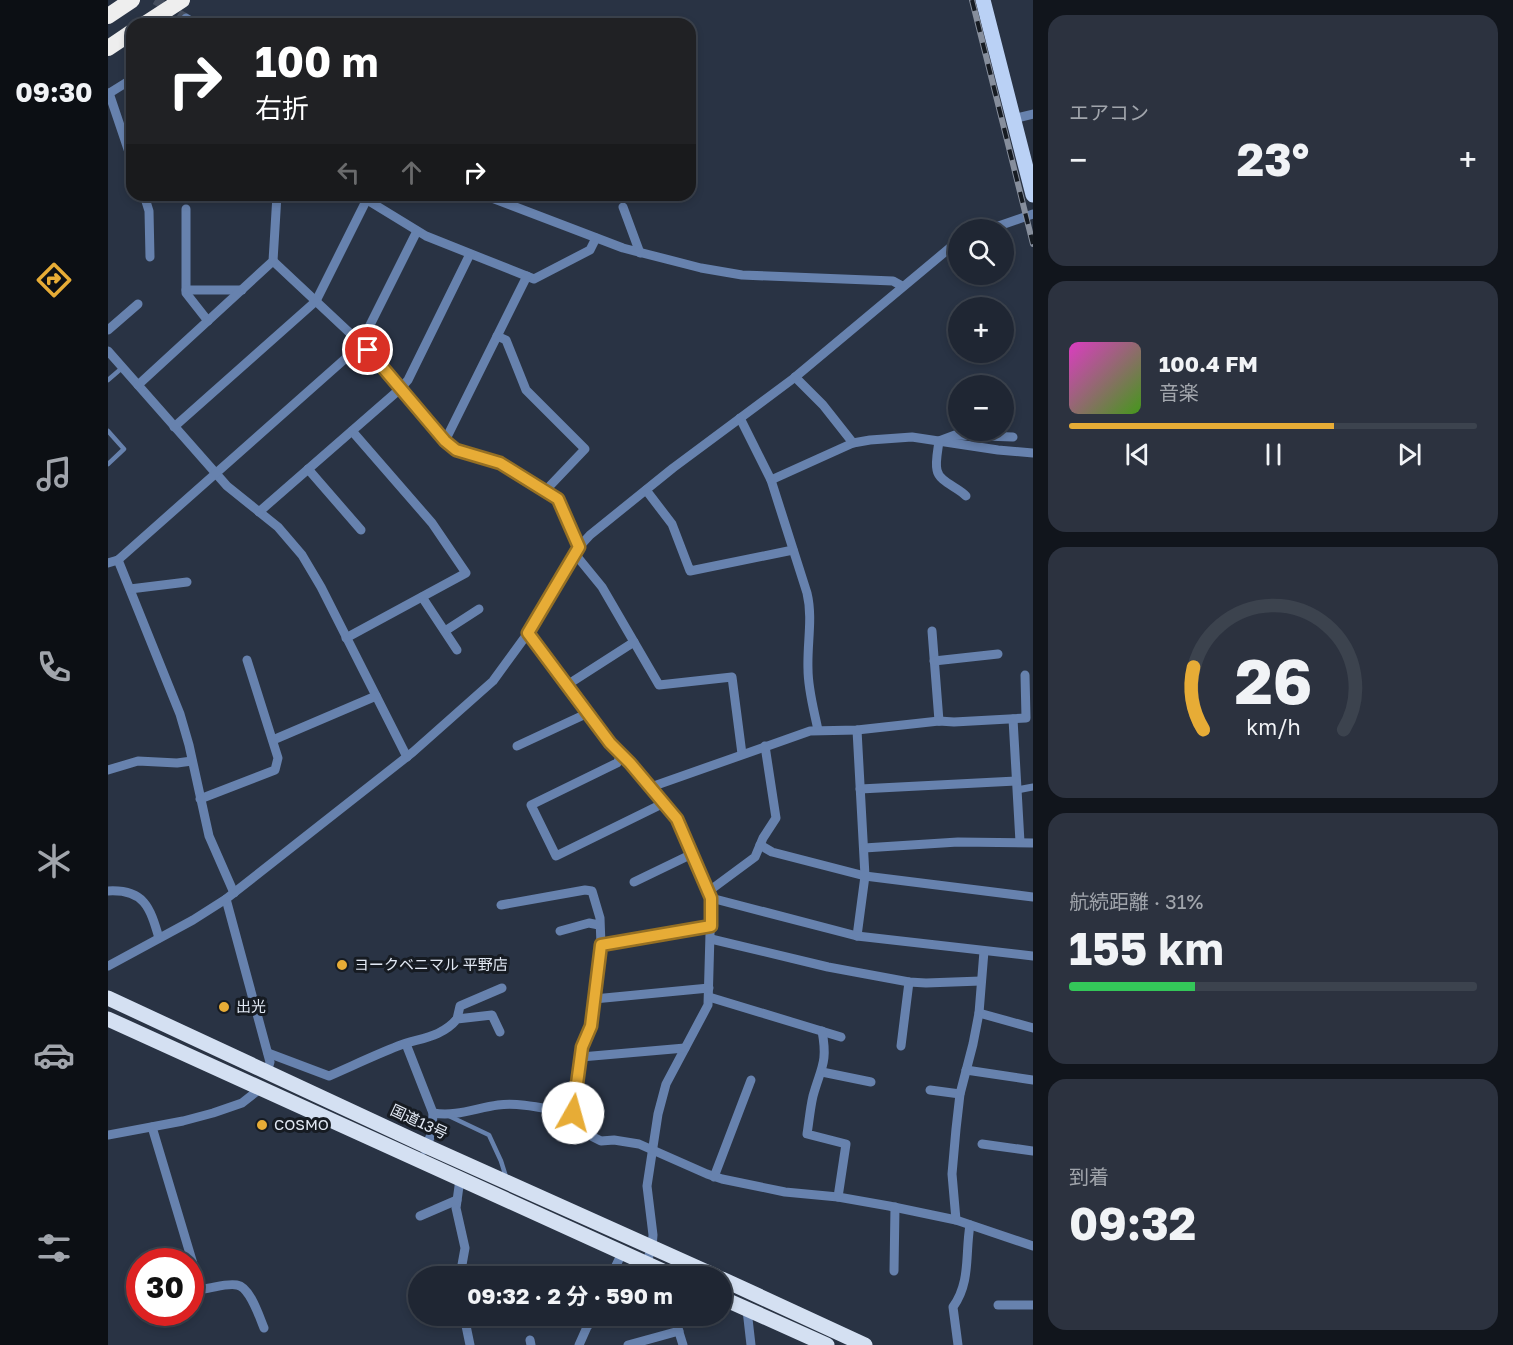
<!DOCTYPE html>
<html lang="ja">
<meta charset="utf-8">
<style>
:root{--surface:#1f2633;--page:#2c323f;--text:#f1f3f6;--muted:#a1a5ac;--line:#3c434e;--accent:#e7ac36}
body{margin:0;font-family:"Golos Text","Noto Sans JP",sans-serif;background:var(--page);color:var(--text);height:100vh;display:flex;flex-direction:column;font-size:22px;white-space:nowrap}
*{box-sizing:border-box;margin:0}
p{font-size:20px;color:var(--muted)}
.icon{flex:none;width:33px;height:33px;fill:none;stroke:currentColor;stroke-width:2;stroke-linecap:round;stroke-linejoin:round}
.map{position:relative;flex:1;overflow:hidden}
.details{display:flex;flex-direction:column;gap:15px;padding:15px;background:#11151c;width:480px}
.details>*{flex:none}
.top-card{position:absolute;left:18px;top:18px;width:570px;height:183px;border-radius:18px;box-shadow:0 3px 9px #0003,0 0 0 2px var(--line);background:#202124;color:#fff;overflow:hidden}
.fabs{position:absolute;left:840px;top:219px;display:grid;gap:12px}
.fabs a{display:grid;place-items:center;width:66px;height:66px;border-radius:50%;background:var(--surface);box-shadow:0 3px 9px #0003,0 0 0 2px var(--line);font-size:30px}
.speed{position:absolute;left:18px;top:1248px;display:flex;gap:12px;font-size:30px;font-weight:700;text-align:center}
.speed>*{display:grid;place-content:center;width:78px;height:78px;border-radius:50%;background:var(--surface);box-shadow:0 3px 9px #0003,0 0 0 2px var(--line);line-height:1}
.speed .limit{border:9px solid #d22;background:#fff;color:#111}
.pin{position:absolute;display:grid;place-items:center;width:51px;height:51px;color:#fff;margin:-26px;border:3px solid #fff;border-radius:50%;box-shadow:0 2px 6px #0007}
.me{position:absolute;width:66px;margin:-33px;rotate:7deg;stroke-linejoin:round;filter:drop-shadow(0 0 4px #0008)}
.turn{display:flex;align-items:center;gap:21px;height:126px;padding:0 30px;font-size:27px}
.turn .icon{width:78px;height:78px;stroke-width:2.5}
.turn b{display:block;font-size:42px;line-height:51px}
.lanes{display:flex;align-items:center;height:57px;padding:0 30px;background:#0003;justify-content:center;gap:30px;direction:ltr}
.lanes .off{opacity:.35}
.big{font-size:45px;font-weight:700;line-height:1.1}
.details .widget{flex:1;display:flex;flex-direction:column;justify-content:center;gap:9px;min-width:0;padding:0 21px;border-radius:18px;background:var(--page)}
.details .dial{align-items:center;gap:0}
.dial svg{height:156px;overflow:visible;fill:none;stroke:var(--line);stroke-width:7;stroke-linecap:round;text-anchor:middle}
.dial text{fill:var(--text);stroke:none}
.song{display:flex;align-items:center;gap:18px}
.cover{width:72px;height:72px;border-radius:9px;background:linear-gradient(135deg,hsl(310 70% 55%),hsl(100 70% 35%))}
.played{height:6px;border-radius:3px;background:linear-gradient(90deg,var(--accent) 65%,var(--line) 65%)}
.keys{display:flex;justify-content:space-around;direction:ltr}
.heat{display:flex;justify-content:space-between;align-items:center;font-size:33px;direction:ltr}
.charge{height:9px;border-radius:4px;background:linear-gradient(90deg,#34c759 31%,var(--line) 0)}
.trip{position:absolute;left:300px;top:1266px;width:324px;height:60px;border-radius:30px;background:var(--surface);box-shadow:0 3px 9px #0003,0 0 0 2px var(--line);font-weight:700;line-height:60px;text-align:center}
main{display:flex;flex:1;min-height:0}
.tab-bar{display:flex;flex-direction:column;width:108px;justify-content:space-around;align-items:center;background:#0c0f14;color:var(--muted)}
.tab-bar .icon{width:42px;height:42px}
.tab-bar .on{color:var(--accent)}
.tab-bar b{font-size:27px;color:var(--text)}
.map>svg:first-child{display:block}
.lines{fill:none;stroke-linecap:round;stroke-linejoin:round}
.minor-tunnel{stroke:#454e5e;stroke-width:9;stroke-dasharray:9 4.5;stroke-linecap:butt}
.service{stroke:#6782ae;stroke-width:4.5}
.pedestrian{stroke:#6782ae;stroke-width:7}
.minor{stroke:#6782ae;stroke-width:9}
.primary{stroke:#bad1f5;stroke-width:15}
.trunk{stroke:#d4e0f2;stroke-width:15}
.motorway{stroke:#eee;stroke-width:16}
.rail-casing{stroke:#868e9c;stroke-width:6}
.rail{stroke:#161b22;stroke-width:4;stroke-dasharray:11;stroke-linecap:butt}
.route-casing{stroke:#967023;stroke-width:15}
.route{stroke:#e7ac36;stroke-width:10}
.poi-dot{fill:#e7ac36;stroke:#161b22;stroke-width:2}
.labels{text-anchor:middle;stroke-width:6;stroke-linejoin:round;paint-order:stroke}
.poi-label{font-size:15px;fill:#e2e9f4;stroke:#161b22;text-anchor:start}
.street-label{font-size:15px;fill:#e2e9f4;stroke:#161b22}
</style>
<main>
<nav class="tab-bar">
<b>09:30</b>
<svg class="icon on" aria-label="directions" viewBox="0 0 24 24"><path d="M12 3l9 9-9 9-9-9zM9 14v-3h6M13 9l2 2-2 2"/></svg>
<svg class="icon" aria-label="music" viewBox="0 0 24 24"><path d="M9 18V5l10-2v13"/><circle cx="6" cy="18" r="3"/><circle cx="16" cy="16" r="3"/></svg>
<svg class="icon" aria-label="phone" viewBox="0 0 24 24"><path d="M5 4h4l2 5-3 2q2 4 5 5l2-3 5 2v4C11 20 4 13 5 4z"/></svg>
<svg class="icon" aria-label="climate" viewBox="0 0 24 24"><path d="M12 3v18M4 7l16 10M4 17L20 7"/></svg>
<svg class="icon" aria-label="car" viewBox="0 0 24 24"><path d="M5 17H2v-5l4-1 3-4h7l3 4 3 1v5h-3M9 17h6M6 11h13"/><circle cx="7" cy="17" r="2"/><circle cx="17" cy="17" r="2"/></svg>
<svg class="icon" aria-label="filters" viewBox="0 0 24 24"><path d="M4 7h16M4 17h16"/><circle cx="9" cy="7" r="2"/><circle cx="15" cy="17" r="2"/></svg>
</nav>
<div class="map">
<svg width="925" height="1345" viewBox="0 0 925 1345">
<rect width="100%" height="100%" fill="#293344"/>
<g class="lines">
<!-- minor-tunnel -->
<polyline class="minor-tunnel" points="47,0 78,18"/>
<!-- service -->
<g class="service">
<polyline points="0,380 14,368"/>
<polyline points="0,431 16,449 0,464"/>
<polyline points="341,1116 381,1135 393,1161 398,1177"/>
</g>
<!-- pedestrian -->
<polyline class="pedestrian" points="909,790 925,787"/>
<!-- minor -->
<g class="minor">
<polyline points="78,18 88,24"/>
<polyline points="1,93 24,161"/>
<polyline points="0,94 24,79"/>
<polyline points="905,119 925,114"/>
<polyline points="36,195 41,211 42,257"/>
<polyline points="251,195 318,236 426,279 482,250 488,238"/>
<polyline points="376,195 515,248 593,268 634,275 785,281 794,286"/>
<polyline points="515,207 532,253"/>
<polyline points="78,209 78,293 100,321"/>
<polyline points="879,230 925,214"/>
<polyline points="165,261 260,350 337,441 348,450 392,463 450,499 471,547"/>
<polyline points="78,290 134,290"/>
<polyline points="0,330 30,304"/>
<polyline points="389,336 398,340 418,390 477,449 437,491"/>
<polyline points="0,351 119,486 170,527 194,555 213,587 299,757"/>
<polyline points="687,377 715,405 745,443"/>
<polyline points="30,385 165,261 169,195"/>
<path d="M632,418L663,480L699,593C705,618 699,643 700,669C700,690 706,710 710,730"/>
<polyline points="66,427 208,301 261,195"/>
<polyline points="337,441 419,276"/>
<polyline points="200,469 253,530"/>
<polyline points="663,480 745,443 762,440 804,437 890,450 925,453"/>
<polyline points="538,490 564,524 582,571 685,550"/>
<path d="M858,496C850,487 831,482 829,470C827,462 830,450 831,441L847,435L905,437"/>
<polyline points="151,512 292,389 300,380 362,254"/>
<polyline points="467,554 494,587 551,685 624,677 634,754"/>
<polyline points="10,560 72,714 81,745 101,836 126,893"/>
<polyline points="0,563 10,560 247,350 253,343 309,231"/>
<polyline points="22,589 79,582"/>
<polyline points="314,597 349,650"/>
<polyline points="337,631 371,609"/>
<polyline points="824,631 831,721"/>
<polyline points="420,633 502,743 523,763 565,813 603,898 600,1005 558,1084 550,1114 539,1186 545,1235 544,1247 538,1264"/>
<polyline points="238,638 358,573 324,523 244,431"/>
<polyline points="826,661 890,654"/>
<polyline points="459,685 526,642"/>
<polyline points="905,719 912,842"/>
<polyline points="749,730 757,876 749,936"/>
<polyline points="165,740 268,696"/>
<polyline points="409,746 480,713"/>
<polyline points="514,755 509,763 423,805 448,856 556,803"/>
<polyline points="0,770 30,761 69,763 84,761"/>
<polyline points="543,787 702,731 749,730 831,721 846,722 918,718 917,675"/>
<polyline points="752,789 908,781"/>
<polyline points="92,799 167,770 170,758 139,660"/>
<polyline points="652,845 664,852 757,876 925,897"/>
<polyline points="756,848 850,842 925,843"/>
<polyline points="526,882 584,854"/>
<path d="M0,891C36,889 42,907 51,938"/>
<polyline points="601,891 647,857 655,838 668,818 657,746"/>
<polyline points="603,898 749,936 925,956"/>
<polyline points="118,899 162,1062 159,1072"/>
<polyline points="393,905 477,890 484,891 492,918 493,945 483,1026 474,1047 465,1113 472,1125 485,1137 493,1141 506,1140 531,1144 599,1174 614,1179 677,1192 730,1197 781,1206 848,1220 925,1246"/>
<polyline points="452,931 481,923 491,925"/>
<polyline points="603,939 720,967 801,982 818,983 873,981"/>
<polyline points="493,945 603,926"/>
<polyline points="0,966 85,920 118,899 305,752 385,681 420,633 471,547 482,535 565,468 686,378 850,241"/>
<polyline points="601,997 733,1037"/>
<polyline points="486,999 601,988"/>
<polyline points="871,1013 925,1028"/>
<polyline points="349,1019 352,1006 394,988"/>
<path d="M714,1031C720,1063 713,1067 705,1096C702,1109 701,1122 699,1134L738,1144L730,1197"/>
<polyline points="298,1044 325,1113 324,1132 317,1150"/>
<polyline points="793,1046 801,982"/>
<path d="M160,1053L221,1076C244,1066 267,1055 290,1046C311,1038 333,1038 349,1019L384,1015L392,1032"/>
<polyline points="473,1057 577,1048"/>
<polyline points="858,1070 925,1080"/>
<polyline points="714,1072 763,1082"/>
<polyline points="822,1090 852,1094"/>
<path d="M325,1113C348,1117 368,1108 390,1105C415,1102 441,1110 465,1113"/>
<path d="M44,1127L92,1287L95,1289C106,1288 118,1283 129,1285C142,1287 151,1316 156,1328"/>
<polyline points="0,1135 75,1121 105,1113 134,1103 153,1088"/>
<polyline points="874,1144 925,1151"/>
<polyline points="606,1177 643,1080"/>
<polyline points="352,1179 348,1208 357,1248 352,1276"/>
<polyline points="312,1216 349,1200"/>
<polyline points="848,1220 844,1174 848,1129 852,1094 865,1044 871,1013 876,951"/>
<polyline points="786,1271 787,1207"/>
<polyline points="503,1276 514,1253"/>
<polyline points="890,1305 925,1305"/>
<polyline points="639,1310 643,1345"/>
<polyline points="356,1316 362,1345"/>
<polyline points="566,1316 575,1345"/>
<polyline points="422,1340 423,1345"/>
<polyline points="471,1345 479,1327 488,1316"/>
<polyline points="520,1345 571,1331"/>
<path d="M850,1345L845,1307C863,1282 857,1254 862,1225"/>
</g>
<!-- primary -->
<polyline class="primary" points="875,0 925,195"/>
<!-- trunk -->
<g class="trunk">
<polyline points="0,998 318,1146 608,1276"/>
<polyline points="0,1019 566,1276"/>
<polyline points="614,1279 757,1345"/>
<polyline points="614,1298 719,1345"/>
</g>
<!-- motorway -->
<g class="motorway">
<polyline points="0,16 24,0"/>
<polyline points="37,24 74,0"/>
<polyline points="0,48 24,32"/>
</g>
<defs>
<polyline id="rail" points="864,0 925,244"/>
</defs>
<!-- rail casing -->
<use href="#rail" class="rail-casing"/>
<!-- rail -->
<use href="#rail" class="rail"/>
</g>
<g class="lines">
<defs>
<polyline id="route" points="260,350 337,441 348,450 392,463 450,499 471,547 420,633 502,743 522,763 569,819 603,898 603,926 493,945 483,1026 474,1047 465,1113"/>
</defs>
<!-- route casing -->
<use href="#route" class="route-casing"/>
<!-- route -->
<use href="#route" class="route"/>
</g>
<!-- markers -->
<g class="poi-dot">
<circle cx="234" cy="965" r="6"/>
<circle cx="116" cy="1007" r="6"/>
<circle cx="154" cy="1125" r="6"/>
</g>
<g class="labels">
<!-- poi labels -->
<g class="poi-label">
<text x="246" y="970">ヨークベニマル 平野店</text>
<text x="128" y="1012">出光</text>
<text x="166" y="1130">COSMO</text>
</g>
<!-- street labels -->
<g class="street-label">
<text transform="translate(311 1122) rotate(25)" y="5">国道13号</text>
</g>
</g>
</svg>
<div class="fabs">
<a><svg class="icon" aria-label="search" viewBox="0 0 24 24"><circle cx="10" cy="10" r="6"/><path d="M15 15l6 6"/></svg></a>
<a>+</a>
<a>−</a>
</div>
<div class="speed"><div class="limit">30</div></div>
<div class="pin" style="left:260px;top:350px;background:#d93025"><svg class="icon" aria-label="arrive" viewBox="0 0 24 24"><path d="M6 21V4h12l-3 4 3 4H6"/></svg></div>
<svg class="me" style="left:465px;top:1113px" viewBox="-20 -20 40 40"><circle r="19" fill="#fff"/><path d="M0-13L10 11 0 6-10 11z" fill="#e7ac36"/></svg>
<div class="trip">09:32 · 2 分 · 590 m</div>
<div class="top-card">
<div class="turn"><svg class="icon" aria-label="right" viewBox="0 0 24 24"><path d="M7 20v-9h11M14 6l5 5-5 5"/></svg><div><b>100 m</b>右折</div></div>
<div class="lanes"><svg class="icon off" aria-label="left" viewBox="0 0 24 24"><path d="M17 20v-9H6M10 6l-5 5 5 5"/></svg><svg class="icon off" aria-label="ahead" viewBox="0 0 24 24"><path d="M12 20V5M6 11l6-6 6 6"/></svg><svg class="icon" aria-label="right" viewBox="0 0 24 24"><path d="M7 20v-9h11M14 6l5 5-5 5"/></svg></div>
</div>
</div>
<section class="details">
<div class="widget"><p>エアコン</p>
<div class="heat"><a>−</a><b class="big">23°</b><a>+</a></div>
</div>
<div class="widget">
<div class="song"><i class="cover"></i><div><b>100.4 FM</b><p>音楽</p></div></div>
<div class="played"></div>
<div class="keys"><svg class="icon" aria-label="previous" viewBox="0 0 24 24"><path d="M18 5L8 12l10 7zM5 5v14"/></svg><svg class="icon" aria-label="pause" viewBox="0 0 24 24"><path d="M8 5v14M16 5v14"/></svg><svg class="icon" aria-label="next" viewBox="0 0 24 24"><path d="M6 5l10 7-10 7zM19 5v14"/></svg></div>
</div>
<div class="widget dial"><svg viewBox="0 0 100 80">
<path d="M14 69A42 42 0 1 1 86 69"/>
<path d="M14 69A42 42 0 0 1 9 37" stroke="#e7ac36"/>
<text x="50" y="56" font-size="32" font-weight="700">26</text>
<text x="50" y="72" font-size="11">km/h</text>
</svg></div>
<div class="widget"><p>航続距離 · 31%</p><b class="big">155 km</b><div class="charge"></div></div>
<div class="widget"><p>到着</p><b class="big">09:32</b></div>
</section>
</main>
